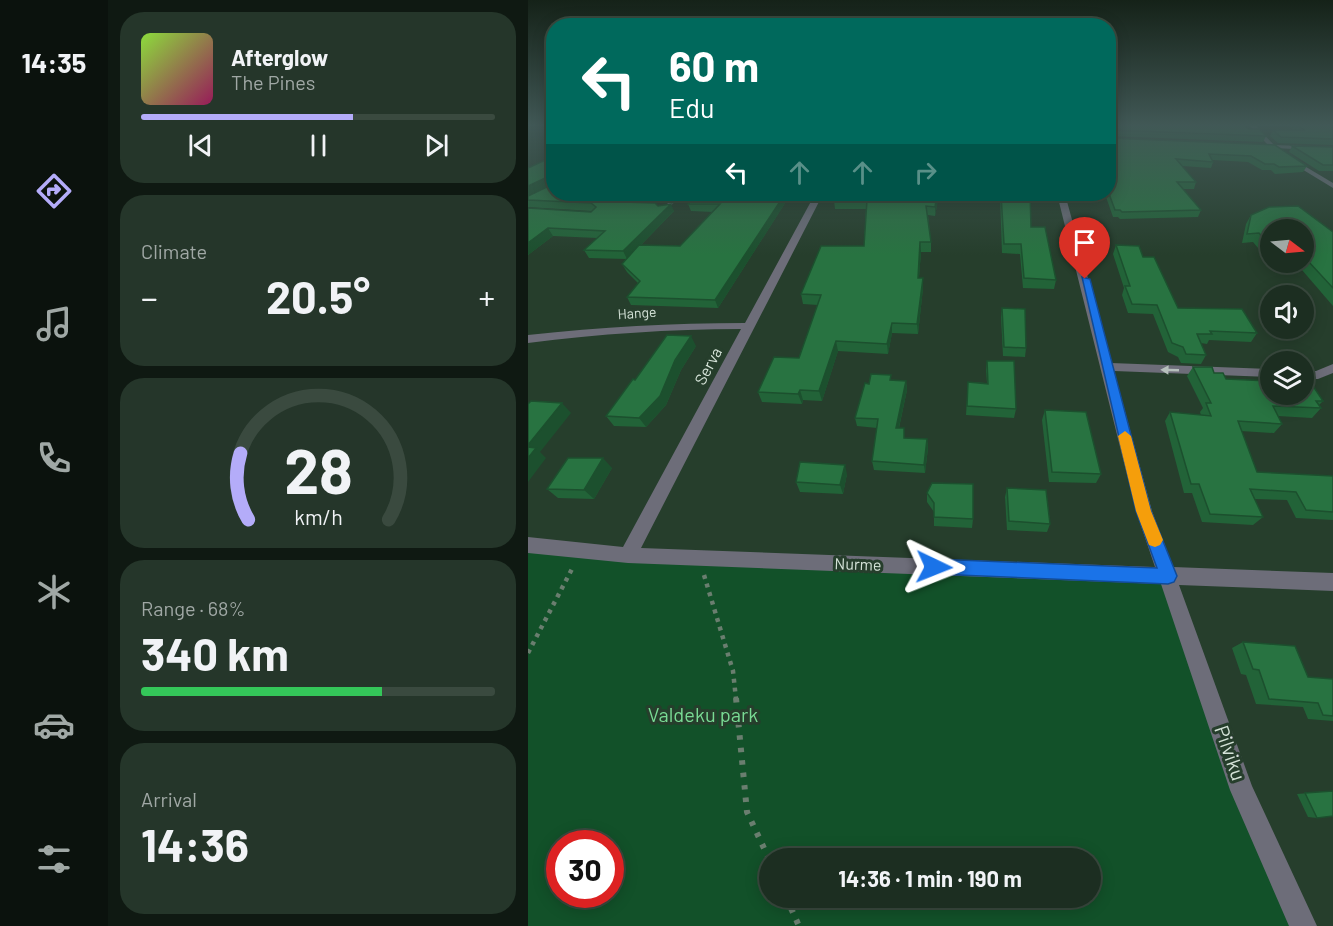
<!DOCTYPE html>
<meta charset="utf-8">
<style>
:root{--surface:#1c2e21;--page:#25362a;--text:#f1f3f6;--muted:#a0a8a5;--line:#3a4a3f;--accent:#b4acf9}
body{margin:0;font-family:Barlow,sans-serif;background:var(--page);color:var(--text);height:100vh;display:flex;flex-direction:column;font-size:22px;white-space:nowrap}
*{box-sizing:border-box;margin:0}
p{font-size:20px;color:var(--muted)}
.icon{flex:none;width:33px;height:33px;fill:none;stroke:currentColor;stroke-width:2;stroke-linecap:round;stroke-linejoin:round}
.map{position:relative;flex:1;overflow:hidden}
.side{display:flex;flex-direction:column;gap:12px;padding:12px;background:#0f1912;width:420px}
.side>*{flex:none}
.guide{position:absolute;left:18px;top:18px;width:570px;height:183px;border-radius:24px;box-shadow:0 3px 15px #0003,0 0 0 2px var(--line);background:#00695c;color:#fff;overflow:hidden}
.needle{width:39px;rotate:106deg}
.buttons{position:absolute;left:732px;top:219px;display:grid;gap:12px}
.buttons a{display:grid;place-items:center;width:54px;height:54px;border-radius:50%;background:var(--surface);box-shadow:0 3px 15px #0003,0 0 0 2px var(--line);font-size:30px}
.speed{position:absolute;left:18px;top:830px;display:flex;gap:12px;font-size:30px;font-weight:700;text-align:center}
.speed>*{display:grid;place-content:center;width:78px;height:78px;border-radius:50%;background:var(--surface);box-shadow:0 3px 15px #0003,0 0 0 2px var(--line);line-height:1}
.speed .limit{border:9px solid #d22;background:#fff;color:#111}
.pin{position:absolute;display:grid;place-items:center;width:51px;height:51px;color:#fff;margin:-62px -26px;border-radius:50% 50% 50% 0;rotate:-45deg;box-shadow:0 0 6px #0007}
.pin .icon{rotate:45deg}
.me{position:absolute;width:66px;margin:-33px;rotate:92deg;stroke-linejoin:round;filter:drop-shadow(0 0 4px #0008)}
.turn{display:flex;align-items:center;gap:21px;height:126px;padding:0 24px;font-size:27px}
.turn .icon{width:78px;height:78px;stroke-width:2.5}
.turn b{display:block;font-size:42px;line-height:51px}
.lanes{display:flex;align-items:center;height:57px;padding:0 24px;background:#0003;justify-content:center;gap:30px;direction:ltr}
.lanes .off{opacity:.35}
.big{font-size:45px;font-weight:700;line-height:1.1}
.side .card{flex:1;display:flex;flex-direction:column;justify-content:center;gap:9px;min-width:0;padding:0 21px;border-radius:24px;background:var(--page)}
.side .dial{align-items:center;gap:0}
.dial svg{height:156px;overflow:visible;fill:none;stroke:var(--line);stroke-width:7;stroke-linecap:round;text-anchor:middle}
.dial text{fill:var(--text);stroke:none}
.song{display:flex;align-items:center;gap:18px}
.cover{width:72px;height:72px;border-radius:9px;background:linear-gradient(135deg,hsl(90 70% 55%),hsl(330 70% 35%))}
.played{height:6px;border-radius:3px;background:linear-gradient(90deg,var(--accent) 60%,var(--line) 60%)}
.keys{display:flex;justify-content:space-around;direction:ltr}
.heat{display:flex;justify-content:space-between;align-items:center;font-size:33px;direction:ltr}
.charge{height:9px;border-radius:4px;background:linear-gradient(90deg,#34c759 68%,var(--line) 0)}
.trip{position:absolute;left:231px;top:848px;width:342px;height:60px;border-radius:30px;background:var(--surface);box-shadow:0 3px 15px #0003,0 0 0 2px var(--line);font-weight:700;line-height:60px;text-align:center}
main{display:flex;flex:1;min-height:0}
.dock{display:flex;flex-direction:column;width:108px;justify-content:space-around;align-items:center;background:#0b120d;color:var(--muted)}
.dock .icon{width:42px;height:42px}
.dock .current{color:var(--accent)}
.dock b{font-size:27px;color:var(--text)}
.map>svg:first-child{display:block}
.green{fill:#125129;fill-rule:evenodd}
.lines{fill:none;stroke-linecap:round;stroke-linejoin:round}
.path-far1{stroke:#6a7e6f;stroke-width:4.5;stroke-dasharray:4 5;stroke-linecap:butt}
.path{stroke:#6a7e6f;stroke-width:6;stroke-dasharray:4.5 8;stroke-linecap:butt}
.service{fill:#6d6d79;fill-rule:evenodd}
.minor{fill:#6d6d79;fill-rule:evenodd}
.wall{fill:#226338}
.shaded-wall{fill:#1c502e}
.building{fill:#287341;stroke:#1c502e;stroke-width:1.5}
.oneway{fill:#b6c0bc}
.route{fill:#1a73e8;stroke:#114b97;stroke-width:1.5}
.slow{fill:#f59e0b}
.labels{text-anchor:middle;stroke-width:6;stroke-linejoin:round;paint-order:stroke}
.far-street-label{font-size:14px;fill:#d5e3d8;stroke:#263e2c}
.street-label{font-size:16px;fill:#d5e3d8;stroke:#263e2c}
.near-park-label{font-size:20px;fill:#79db94;stroke:#263e2c}
.near-street-label{font-size:20px;fill:#d5e3d8;stroke:#263e2c}
</style>
<main>
<nav class="dock">
<b>14:35</b>
<svg class="icon current" aria-label="directions" viewBox="0 0 24 24"><path d="M12 3l9 9-9 9-9-9zM9 14v-3h6M13 9l2 2-2 2"/></svg>
<svg class="icon" aria-label="music" viewBox="0 0 24 24"><path d="M9 18V5l10-2v13"/><circle cx="6" cy="18" r="3"/><circle cx="16" cy="16" r="3"/></svg>
<svg class="icon" aria-label="phone" viewBox="0 0 24 24"><path d="M5 4h4l2 5-3 2q2 4 5 5l2-3 5 2v4C11 20 4 13 5 4z"/></svg>
<svg class="icon" aria-label="climate" viewBox="0 0 24 24"><path d="M12 3v18M4 7l16 10M4 17L20 7"/></svg>
<svg class="icon" aria-label="car" viewBox="0 0 24 24"><path d="M5 17H2v-5l4-1 3-4h7l3 4 3 1v5h-3M9 17h6M6 11h13"/><circle cx="7" cy="17" r="2"/><circle cx="17" cy="17" r="2"/></svg>
<svg class="icon" aria-label="filters" viewBox="0 0 24 24"><path d="M4 7h16M4 17h16"/><circle cx="9" cy="7" r="2"/><circle cx="15" cy="17" r="2"/></svg>
</nav>
<section class="side">
<div class="card">
<div class="song"><i class="cover"></i><div><b>Afterglow</b><p>The Pines</p></div></div>
<div class="played"></div>
<div class="keys"><svg class="icon" aria-label="previous" viewBox="0 0 24 24"><path d="M18 5L8 12l10 7zM5 5v14"/></svg><svg class="icon" aria-label="pause" viewBox="0 0 24 24"><path d="M8 5v14M16 5v14"/></svg><svg class="icon" aria-label="next" viewBox="0 0 24 24"><path d="M6 5l10 7-10 7zM19 5v14"/></svg></div>
</div>
<div class="card"><p>Climate</p>
<div class="heat"><a>−</a><b class="big">20.5°</b><a>+</a></div>
</div>
<div class="card dial"><svg viewBox="0 0 100 80">
<path d="M14 69A42 42 0 1 1 86 69"/>
<path d="M14 69A42 42 0 0 1 10 35" stroke="#b4acf9"/>
<text x="50" y="56" font-size="32" font-weight="700">28</text>
<text x="50" y="72" font-size="11">km/h</text>
</svg></div>
<div class="card"><p>Range · 68%</p><b class="big">340 km</b><div class="charge"></div></div>
<div class="card"><p>Arrival</p><b class="big">14:36</b></div>
</section>
<div class="map">
<svg width="805" height="926" viewBox="0 0 805 926">
<rect width="100%" height="100%" fill="#263e2c"/>
<!-- green -->
<path class="green" d="M0,545L640,576L775,926H0ZM32,843H82V894H32ZM242,858H562V897H242Z"/>
<g class="lines">
<!-- path-far1 -->
<g class="path-far1">
<polyline points="176,575 205,671 208,699"/>
<polyline points="0,653 45,567"/>
</g>
<!-- path -->
<g class="path">
<polyline points="208,698 219,812 242,861"/>
<polyline points="258,897 271,926"/>
</g>
<!-- service -->
<polygon class="service" points="151,194 155,194 137,211 133,211 133,209"/>
<!-- minor -->
<g class="minor">
<polygon points="721,125 727,125 746,145 805,147 805,151 728,147 728,145 739,144"/>
<polygon points="759,158 763,158 805,183 805,188 759,160"/>
<path d="M287,194H295L113,548L627,567L608,511L529,194H537L583,363L742,369V377L586,371L624,511L645,567L805,573V591L651,585L724,786L789,926H761L702,790L633,584L100,563L0,553V537L95,547L213,329C142,329 71,334 0,343V335C73,327 144,323 217,323Z"/>
<polygon points="805,364 805,373 790,379 776,379 776,371 788,371"/>
</g>
</g>
<!-- wall -->
<g class="wall">
<polygon points="580,125 721,129 738,136 735,142 580,136"/>
<polygon points="761,125 805,125 805,145 750,143 742,136 745,130 766,130"/>
<polygon points="580,138 747,145 779,166 775,172 747,174 743,170 734,170 720,162 685,160 685,162 683,168 654,166 668,182 666,189 655,189 673,210 670,217 592,219 590,217 585,217 577,194 580,194"/>
<polygon points="764,146 805,147 805,171 791,171 761,152"/>
<polygon points="0,168 118,194 108,202 130,206 146,211 113,245 152,246 185,212 163,211 160,204 170,194 270,194 264,201 259,200 190,308 103,305 99,297 110,283 99,272 94,264 98,259 61,258 56,250 69,238 25,236 0,255 0,208 63,212 64,211 0,207 0,196 23,184 0,195"/>
<polygon points="309,194 411,194 407,216 400,215 403,242 403,252 393,252 391,278 395,278 395,288 390,334 364,333 360,354 310,351 294,401 275,400 274,404 234,402 230,392 271,358 290,305 275,304 273,294 336,246 338,209 307,209 306,200"/>
<polygon points="455,194 502,194 503,227 528,280 526,289 495,288 492,254 474,253 472,197 455,197"/>
<polygon points="723,215 805,232 805,306 774,270 751,271 743,262 776,262 776,230 742,230 742,262 725,242 714,243 718,224"/>
<polygon points="588,245 615,257 650,308 729,333 723,342 681,340 679,344 673,343 678,355 673,364 653,363 650,357 640,352 625,314 600,313 594,295 596,288 585,254"/>
<polygon points="474,308 498,348 497,357 475,356 473,317"/>
<polygon points="168,346 153,370 138,405 118,427 86,426 78,416 107,380"/>
<polygon points="459,361 488,409 486,418 438,415 440,382 459,383 458,370"/>
<polygon points="665,367 686,373 698,379 739,381 742,378 742,394 795,401 791,405 793,408 784,418 750,416 754,424 746,433 713,431 729,472 805,476 805,520 768,518 759,500 726,499 735,517 725,525 674,522 664,493 656,493 637,421 642,412 673,415 672,412 675,408 659,376"/>
<polygon points="363,375 363,380 378,381 379,390 371,428 377,438 399,439 400,448 397,473 346,470 344,461 349,428 329,426 327,418 341,384"/>
<polygon points="517,410 573,474 568,483 521,482 514,420"/>
<polygon points="84,468 66,499 30,498 19,489"/>
<polygon points="319,474 315,494 272,492 268,482"/>
<polygon points="479,488 522,524 519,532 479,530 477,497"/>
<polygon points="399,493 445,519 444,528 406,526 406,512 399,502"/>
<polygon points="715,642 780,677 805,679 805,721 780,719 775,707 728,704 718,675 713,674 704,648"/>
<polygon points="805,791 789,818 780,817 769,794"/>
</g>
<!-- shaded-wall -->
<g class="shaded-wall">
<polygon points="21,176 25,183 0,195 0,186"/>
<polygon points="106,194 118,194 100,209 96,202"/>
<polygon points="257,194 259,200 190,308 187,300"/>
<polygon points="262,194 270,194 264,201"/>
<polygon points="409,194 411,194 407,216 407,207"/>
<polygon points="143,204 146,211 99,259 95,251"/>
<polygon points="20,228 25,236 0,255 0,243"/>
<polygon points="392,242 393,252 390,288 390,278"/>
<polygon points="395,278 395,288 390,334 389,324"/>
<polygon points="364,323 364,333 360,354 359,344"/>
<polygon points="163,336 168,346 153,370 138,405 118,427 111,418"/>
<polygon points="308,341 310,351 294,401 291,391"/>
<polygon points="378,381 379,390 369,436 368,428"/>
<polygon points="272,390 275,400 274,404 270,394"/>
<polygon points="34,403 43,413 12,452 18,458 0,482 0,445"/>
<polygon points="399,439 400,448 397,473 396,465"/>
<polygon points="75,458 84,468 66,499 56,490"/>
<polygon points="317,465 319,474 315,494 312,485"/>
</g>
<!-- building -->
<g class="building">
<polygon points="580,125 715,125 721,129 731,129 738,136 582,130 580,135"/>
<polygon points="770,125 805,125 805,139 753,137 745,130 776,130"/>
<polygon points="580,138 747,145 779,166 751,167 746,164 737,164 723,156 681,154 685,162 648,159 668,182 649,182 673,210 594,212 592,210 587,210 580,191"/>
<polygon points="764,146 805,147 805,165 795,165"/>
<polygon points="26,156 26,194 106,194 96,202 127,203 130,206 143,204 95,251 56,250 77,231 20,228 0,243 0,208 63,212 68,207 63,203 0,200 0,196 23,185 24,178 21,176 0,186 0,168"/>
<polygon points="170,194 257,194 187,300 99,297 112,281 94,264 111,245 152,246 192,204 160,204"/>
<polygon points="309,194 409,194 407,207 398,206 403,242 392,242 390,278 395,278 389,324 364,323 359,344 308,341 291,391 272,390 270,394 230,392 246,357 271,358 293,295 273,294 293,246 336,246 339,200 306,200"/>
<polygon points="473,194 502,194 503,227 517,227 528,280 496,278 493,244 476,244"/>
<polygon points="770,206 805,232 805,288 780,261 776,261 776,230 742,230 742,246 731,233 719,234 723,215 741,207"/>
<polygon points="588,245 611,246 615,257 626,257 650,308 714,309 729,333 682,331 684,334 669,334 678,355 658,354 655,347 644,343 629,305 604,304 597,286 602,286"/>
<polygon points="474,308 497,309 498,348 476,347"/>
<polygon points="139,335 163,336 147,360 132,396 111,418 78,416 105,379 107,380"/>
<polygon points="459,361 486,361 488,409 439,406 440,382 460,384"/>
<polygon points="665,367 684,367 686,373 695,373 698,379 742,381 742,394 776,394 776,379 781,380 795,401 788,401 793,408 745,406 754,424 710,421 729,472 805,476 805,512 778,510 768,492 722,489 735,517 682,514 671,484 663,484 642,412 683,416 678,403 683,403"/>
<polygon points="343,374 363,375 362,380 378,381 368,428 376,428 376,438 399,439 396,465 344,461 350,419 327,418 337,383 341,384"/>
<polygon points="3,401 34,403 0,445 0,404"/>
<polygon points="517,410 558,412 573,474 524,472"/>
<polygon points="0,447 8,448 0,458"/>
<polygon points="40,458 75,458 56,490 19,489"/>
<polygon points="272,462 317,465 312,485 268,482"/>
<polygon points="404,483 445,484 445,519 406,517 406,503 399,493"/>
<polygon points="479,488 518,490 522,524 481,521"/>
<polygon points="715,642 767,646 780,677 805,679 805,716 795,715 790,703 741,699 731,670 725,669"/>
<polygon points="805,791 805,816 789,818 777,793"/>
</g>
<!-- one-way arrows -->
<defs><path id="oneway-solid" d="M-6-.8H1V-3.2L6.5 0L1 3.2V.8H-6Z" transform="scale(1.5)"/></defs>
<use class="oneway" href="#oneway-solid" transform="translate(642 370) rotate(-178)"/>
<!-- sky -->
<linearGradient id="sky" x2="0" y2="1"><stop stop-color="#152218"/><stop offset="0.49" stop-color="#415856"/><stop offset="1" stop-color="#415856" stop-opacity="0"/></linearGradient>
<rect width="805" height="255" fill="url(#sky)"/>
<!-- route -->
<polygon class="route" points="554,277 562,279 623,511 649,576 646,582 640,584 406,574 400,572 398,567 400,562 406,559 629,568 608,511"/>
<!-- slow -->
<polygon class="slow" points="597,431 603,436 623,511 635,540 632,545 627,547 621,545 608,511 590,436"/>
<g class="labels">
<!-- far-street labels -->
<g class="far-street-label">
<text transform="translate(109 313) rotate(-4)" y="5">Hange</text>
</g>
<!-- street labels -->
<g class="street-label">
<text transform="translate(180 366) rotate(-62)" y="6">Serva</text>
<text transform="translate(330 564) rotate(2)" y="6">Nurme</text>
</g>
<!-- near-park labels -->
<g class="near-park-label">
<text x="175" y="722">Valdeku park</text>
</g>
<!-- near-street labels -->
<g class="near-street-label">
<text transform="translate(702 753) rotate(71)" y="7">Pilviku</text>
</g>
</g>
</svg>
<div class="buttons">
<a><svg class="needle" viewBox="-14 -14 28 28"><path d="M0-13l5 13h-10z" fill="#e53935"/><path d="M0 13l5-13h-10z" fill="#a0a8a5"/></svg></a>
<a><svg class="icon" aria-label="sound" viewBox="0 0 24 24"><path d="M4 9h4l5-4v14l-5-4H4zM17 9q2 3 0 6"/></svg></a>
<a><svg class="icon" aria-label="layers" viewBox="0 0 24 24"><path d="M12 4l9 5-9 5-9-5zM3 14l9 5 9-5"/></svg></a>
</div>
<div class="speed"><div class="limit">30</div></div>
<div class="pin" style="left:557px;top:279px;background:#d93025"><svg class="icon" aria-label="arrive" viewBox="0 0 24 24"><path d="M6 21V4h12l-3 4 3 4H6"/></svg></div>
<svg class="me" style="left:406px;top:567px" viewBox="-20 -20 40 40"><path d="M0-17L14 15 0 8-14 15z" fill="#1a73e8" stroke="#fff" stroke-width="4"/></svg>
<div class="trip">14:36 · 1 min · 190 m</div>
<div class="guide">
<div class="turn"><svg class="icon" aria-label="left" viewBox="0 0 24 24"><path d="M17 20v-9H6M10 6l-5 5 5 5"/></svg><div><b>60 m</b>Edu</div></div>
<div class="lanes"><svg class="icon" aria-label="left" viewBox="0 0 24 24"><path d="M17 20v-9H6M10 6l-5 5 5 5"/></svg><svg class="icon off" aria-label="ahead" viewBox="0 0 24 24"><path d="M12 20V5M6 11l6-6 6 6"/></svg><svg class="icon off" aria-label="ahead" viewBox="0 0 24 24"><path d="M12 20V5M6 11l6-6 6 6"/></svg><svg class="icon off" aria-label="right" viewBox="0 0 24 24"><path d="M7 20v-9h11M14 6l5 5-5 5"/></svg></div>
</div>
</div>
</main>
